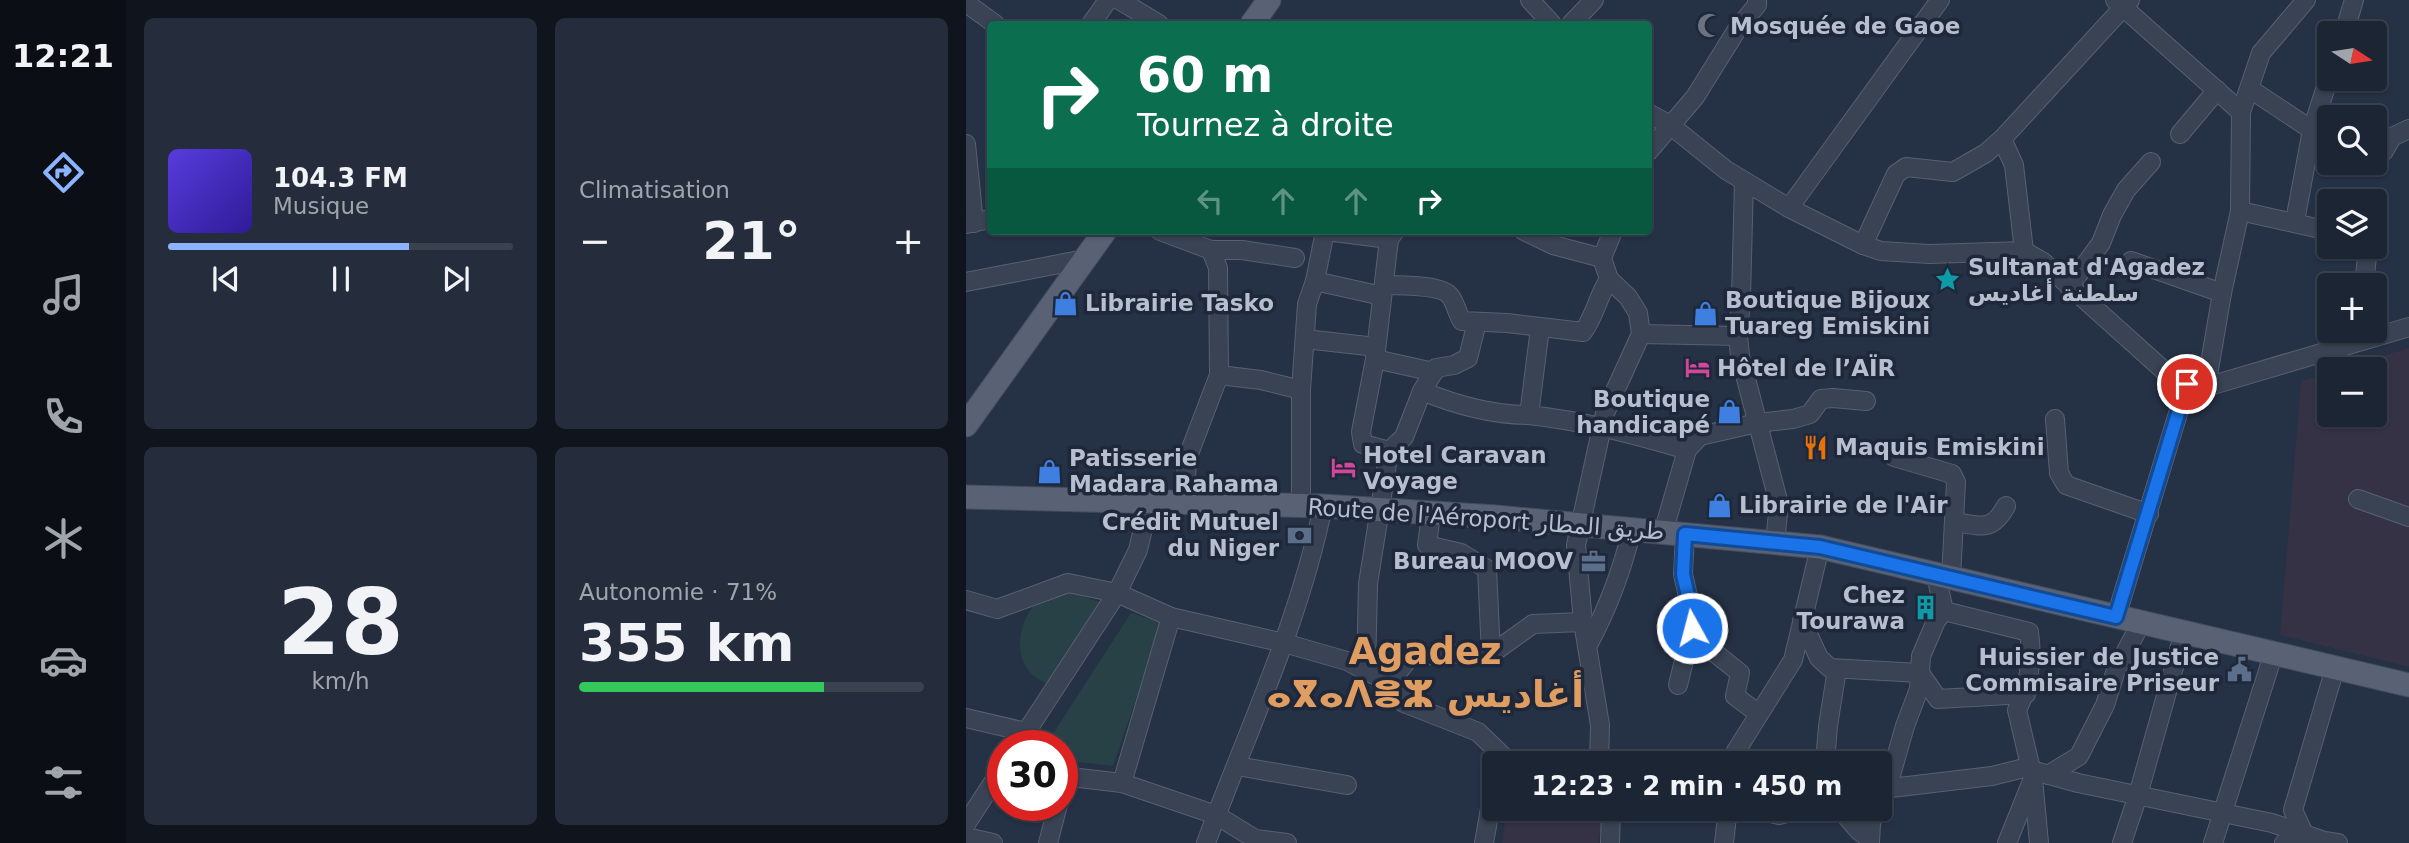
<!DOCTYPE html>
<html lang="fr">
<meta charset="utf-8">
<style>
:root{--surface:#1c2534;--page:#252d3c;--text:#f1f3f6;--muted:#a0a5ac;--line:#3a424f;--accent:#8bb3ff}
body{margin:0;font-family:"DejaVu Sans","Noto Naskh Arabic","Noto Sans Tifinagh",sans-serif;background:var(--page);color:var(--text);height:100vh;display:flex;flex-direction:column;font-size:26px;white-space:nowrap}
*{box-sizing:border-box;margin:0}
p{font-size:23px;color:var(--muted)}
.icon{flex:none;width:38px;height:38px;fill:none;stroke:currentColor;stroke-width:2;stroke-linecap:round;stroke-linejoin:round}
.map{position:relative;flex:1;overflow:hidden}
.drawer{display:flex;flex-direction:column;gap:18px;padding:18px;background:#0f141d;width:840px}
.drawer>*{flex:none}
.top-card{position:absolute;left:21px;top:21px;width:665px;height:214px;border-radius:7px;box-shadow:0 2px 5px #0004,0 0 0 2px var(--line);background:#0b6e4f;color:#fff;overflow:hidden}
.needle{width:46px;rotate:102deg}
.controls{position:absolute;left:1351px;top:21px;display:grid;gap:14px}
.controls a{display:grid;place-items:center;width:70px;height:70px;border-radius:7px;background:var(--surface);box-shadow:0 2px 5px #0004,0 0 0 2px var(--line);font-size:35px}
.speed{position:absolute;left:21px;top:730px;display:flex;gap:14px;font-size:35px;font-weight:700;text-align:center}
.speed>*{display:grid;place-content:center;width:91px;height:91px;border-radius:50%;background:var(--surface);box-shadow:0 2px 5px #0004,0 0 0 2px var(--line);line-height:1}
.speed .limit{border:10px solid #d22;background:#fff;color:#111}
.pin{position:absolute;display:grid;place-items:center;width:60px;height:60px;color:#fff;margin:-30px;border:4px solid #fff;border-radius:50%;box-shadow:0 2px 7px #0007}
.me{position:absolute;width:77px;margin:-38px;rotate:353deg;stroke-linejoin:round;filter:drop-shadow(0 0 5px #0008)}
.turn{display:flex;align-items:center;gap:24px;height:147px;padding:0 35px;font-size:32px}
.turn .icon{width:91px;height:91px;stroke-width:2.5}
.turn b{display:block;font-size:49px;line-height:60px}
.lanes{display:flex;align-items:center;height:66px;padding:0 35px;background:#0003;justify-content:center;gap:35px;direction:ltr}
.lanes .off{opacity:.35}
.big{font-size:52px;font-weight:800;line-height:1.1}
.drawer .card{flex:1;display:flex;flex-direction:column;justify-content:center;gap:10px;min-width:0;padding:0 24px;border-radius:10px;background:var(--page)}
.drawer .dial{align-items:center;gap:0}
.dial b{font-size:91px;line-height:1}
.song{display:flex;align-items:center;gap:21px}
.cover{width:84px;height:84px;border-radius:10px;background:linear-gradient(135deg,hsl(250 70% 55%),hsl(250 70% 35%))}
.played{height:7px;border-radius:4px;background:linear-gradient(90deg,var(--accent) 70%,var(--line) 70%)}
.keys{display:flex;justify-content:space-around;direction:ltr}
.heat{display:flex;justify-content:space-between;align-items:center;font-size:38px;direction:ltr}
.charge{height:10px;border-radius:5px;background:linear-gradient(90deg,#34c759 71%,var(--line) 0)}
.drawer .tiles{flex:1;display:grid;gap:18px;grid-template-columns:repeat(2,1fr)}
.trip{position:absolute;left:516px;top:751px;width:410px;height:70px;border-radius:7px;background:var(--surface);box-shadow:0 2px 5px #0004,0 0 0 2px var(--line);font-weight:800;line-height:70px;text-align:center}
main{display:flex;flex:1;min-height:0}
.tabs{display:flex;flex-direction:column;width:126px;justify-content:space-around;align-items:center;background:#0b0f15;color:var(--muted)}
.tabs .icon{width:49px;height:49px}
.tabs .current{color:var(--accent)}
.tabs b{font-size:32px;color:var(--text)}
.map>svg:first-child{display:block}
.medical{fill:#353245}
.green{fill:#274146}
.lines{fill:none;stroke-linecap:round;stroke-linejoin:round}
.minor-casing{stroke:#586172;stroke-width:20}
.major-casing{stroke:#434c5e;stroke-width:25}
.minor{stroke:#3a4354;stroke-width:18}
.major{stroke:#586274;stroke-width:23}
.route-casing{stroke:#114b97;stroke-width:18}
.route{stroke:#1a73e8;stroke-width:12}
.labels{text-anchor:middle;stroke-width:7;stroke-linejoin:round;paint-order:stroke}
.poi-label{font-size:23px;font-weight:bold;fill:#b7bfce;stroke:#1e283a;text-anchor:start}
.street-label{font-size:23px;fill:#b7bfce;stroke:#1e283a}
.town-label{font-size:37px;font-weight:bold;fill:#df9d61;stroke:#1e283a}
</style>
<main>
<nav class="tabs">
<b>12:21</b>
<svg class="icon current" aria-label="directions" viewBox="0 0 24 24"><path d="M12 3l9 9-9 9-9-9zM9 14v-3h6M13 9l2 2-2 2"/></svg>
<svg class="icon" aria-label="music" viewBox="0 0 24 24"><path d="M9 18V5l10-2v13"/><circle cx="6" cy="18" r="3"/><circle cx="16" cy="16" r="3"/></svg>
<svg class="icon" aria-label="phone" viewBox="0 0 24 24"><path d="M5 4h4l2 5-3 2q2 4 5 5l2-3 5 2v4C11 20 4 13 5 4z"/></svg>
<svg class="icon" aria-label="climate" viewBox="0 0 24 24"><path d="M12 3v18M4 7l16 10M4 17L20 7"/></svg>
<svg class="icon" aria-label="car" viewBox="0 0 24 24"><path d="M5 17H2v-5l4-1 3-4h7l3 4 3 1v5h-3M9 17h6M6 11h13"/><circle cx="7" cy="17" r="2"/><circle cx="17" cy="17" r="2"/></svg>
<svg class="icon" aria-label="filters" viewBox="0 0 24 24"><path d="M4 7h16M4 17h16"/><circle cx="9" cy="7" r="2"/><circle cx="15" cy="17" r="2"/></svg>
</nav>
<section class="drawer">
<div class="tiles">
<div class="card">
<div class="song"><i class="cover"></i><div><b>104.3 FM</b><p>Musique</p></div></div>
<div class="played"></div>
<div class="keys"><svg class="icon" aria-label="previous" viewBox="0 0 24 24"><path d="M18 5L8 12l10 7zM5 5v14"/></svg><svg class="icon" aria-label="pause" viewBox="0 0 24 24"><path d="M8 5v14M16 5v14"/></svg><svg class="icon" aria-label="next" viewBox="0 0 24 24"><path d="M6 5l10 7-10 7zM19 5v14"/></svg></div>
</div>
<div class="card"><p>Climatisation</p>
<div class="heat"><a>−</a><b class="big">21°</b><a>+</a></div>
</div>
<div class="card dial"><b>28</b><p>km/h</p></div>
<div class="card"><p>Autonomie · 71%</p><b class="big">355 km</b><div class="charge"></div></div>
</div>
</section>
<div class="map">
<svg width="1443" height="843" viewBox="0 0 1443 843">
<rect width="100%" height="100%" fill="#253145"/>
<!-- medical -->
<g class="medical">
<polygon points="1443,348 1443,667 1314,635 1335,381 1363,373 1363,415 1409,415 1409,369 1374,369"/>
<polygon points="635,808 638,812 632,843 536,843 541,809"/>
</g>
<!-- green -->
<g class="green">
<path d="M103,592L134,602L81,684C73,680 65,675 60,667C48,648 55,616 72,602C80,596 93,594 103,592Z"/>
<polygon points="165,613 196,623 147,766 96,760 96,746 79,746"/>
</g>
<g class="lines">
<defs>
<g id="minor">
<polyline points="153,0 193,24"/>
<polyline points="564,0 586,24"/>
<polyline points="1149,0 1275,112"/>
<polyline points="0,3 29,24"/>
<polyline points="125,24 142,0"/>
<polyline points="605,24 628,0"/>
<polyline points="1378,33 1388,0"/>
<polyline points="1284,89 1346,130 1363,136"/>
<polyline points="682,113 704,125 760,170 823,208 897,245 915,251 963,254 1058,251 1077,262 1204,376 1217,383 1240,387 1443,327"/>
<polyline points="1214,134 1251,90"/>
<polyline points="1036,139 1048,165 1058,251"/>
<polyline points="0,144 8,223"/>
<polyline points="1409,149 1418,151 1426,137 1443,129"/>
<polyline points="682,152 729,97 772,28 791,5 791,0"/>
<polyline points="778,181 775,298 772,336 774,356 813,504 809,542"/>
<polyline points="823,208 974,0"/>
<polyline points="1274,211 1363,231"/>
<polyline points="1329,221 1346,130 1363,77"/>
<polyline points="0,224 24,219"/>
<polyline points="194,231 245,250 276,250 329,258"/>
<polyline points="359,231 349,281 416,296"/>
<polyline points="360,231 423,239 429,231"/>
<polyline points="558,231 587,245 636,258"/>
<polyline points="423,239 409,359 395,432 397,444 423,451 402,584 400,671 438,688 438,703 512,732 544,763"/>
<polyline points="897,245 930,174 940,167 987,172 1020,153 1036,139 1164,0"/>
<polyline points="1165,261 1256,293"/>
<polyline points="0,282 119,259"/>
<path d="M418,285C432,286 475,284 484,296C490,303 491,314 496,321L541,323L617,332C629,316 632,296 643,279"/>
<polyline points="1398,285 1402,247"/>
<polyline points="1103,287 1135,243 1146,215 1160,190 1185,162"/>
<path d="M574,328L563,415C618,421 667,434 721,450"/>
<polyline points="675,334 772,336"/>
<polyline points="339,339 410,347"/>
<polyline points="409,359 468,372"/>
<polyline points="253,375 295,380 335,390"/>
<polyline points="1240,387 1256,293 1274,211 1275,112 1295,53 1340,0"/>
<path d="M456,391C490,405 526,415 563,415"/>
<polyline points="1089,419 1093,473 1100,485 1183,514"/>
<polyline points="423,451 438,437 456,391 470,368 488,365 502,358 511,322"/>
<polyline points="928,457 986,474 990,482 985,578"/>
<polyline points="1392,499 1443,517"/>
<polyline points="219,502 221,459 253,375 252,268 245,250"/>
<polyline points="335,505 335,390 341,304 349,281"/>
<polyline points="465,514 461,545 495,553 521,569 525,654"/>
<path d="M989,522C1015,526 1026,532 1040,506"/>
<polyline points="697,533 721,450 734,436 791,423 827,419 844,414 855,399 867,398 900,401"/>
<path d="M970,575L978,611L1063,632C1067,658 1063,687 1051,710L1067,778L1073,843"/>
<polyline points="0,600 31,609 102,583 151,593 205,617 318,643 381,661 400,671"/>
<polyline points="1150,617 1221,384"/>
<polyline points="836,621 853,658 864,668 954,673 972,699 1060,694"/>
<polyline points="725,634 774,673 769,696 793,714"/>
<path d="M622,645C642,608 656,571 666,529"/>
<polyline points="424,682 444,657 475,654 525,654 567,624 617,622"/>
<polyline points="712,685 726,628 725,610 717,574 719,534"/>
<polyline points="0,718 60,732"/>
<polyline points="51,746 151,593 172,550 183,503"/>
<polyline points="633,763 634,725 617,622 610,545 639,413 675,334 672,313 662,297 643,279 636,258 647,231"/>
<polyline points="768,763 770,751 827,660 854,547"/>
<polyline points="859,763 862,726 871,669"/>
<polyline points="271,766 381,785"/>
<polyline points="1082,775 1113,756 1139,705 1150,670 1175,623"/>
<polyline points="96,776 156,783 250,815 289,839 321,843"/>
<polyline points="156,783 205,617"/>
<polyline points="914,792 925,788 1026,776 1058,768 1112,783 1306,823 1358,841 1372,843"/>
<polyline points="914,805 921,789 939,726 953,689 955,656 970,621 978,611"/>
<polyline points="785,808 813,815 839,808"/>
<polyline points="873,808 893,831 904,839"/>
<polyline points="0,824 37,767"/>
<polyline points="0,837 27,843"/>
<polyline points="82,843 92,805"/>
<path d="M240,843C281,731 333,624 357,506"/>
<polyline points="518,843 528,786"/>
<polyline points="644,843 645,808"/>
<polyline points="758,843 762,808"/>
<polyline points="904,843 905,823 912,808"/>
<polyline points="1041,843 1066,781"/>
<polyline points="1156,843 1172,795 1218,632"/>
<polyline points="1247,843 1308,652"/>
<polyline points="1318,843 1338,834 1327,810 1369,668"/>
</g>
<g id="major">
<polyline points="286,24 303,0"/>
<polyline points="0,425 139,231"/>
<polyline points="0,497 357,506 530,517 854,547 1443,685"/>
</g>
</defs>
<!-- minor casing -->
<use href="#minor" class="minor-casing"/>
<!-- major casing -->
<use href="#major" class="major-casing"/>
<!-- minor -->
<use href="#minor" class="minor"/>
<!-- major -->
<use href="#major" class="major"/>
</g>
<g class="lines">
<defs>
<polyline id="route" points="726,628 725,610 717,574 719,534 854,547 1150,617 1221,384"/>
</defs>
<!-- route casing -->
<use href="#route" class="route-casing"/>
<!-- route -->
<use href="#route" class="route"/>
</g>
<!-- icons -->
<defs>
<symbol id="mosque-bare" viewBox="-9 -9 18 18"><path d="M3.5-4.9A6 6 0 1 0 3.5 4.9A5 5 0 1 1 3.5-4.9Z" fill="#6b7280" stroke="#1e283a" stroke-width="2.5" paint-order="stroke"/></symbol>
<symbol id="sight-bare" viewBox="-9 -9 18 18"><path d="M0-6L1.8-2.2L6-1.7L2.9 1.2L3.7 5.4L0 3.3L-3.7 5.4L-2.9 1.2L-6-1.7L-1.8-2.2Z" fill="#0f9aa8" stroke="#1e283a" stroke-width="2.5" paint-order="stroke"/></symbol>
<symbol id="shop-bare" viewBox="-9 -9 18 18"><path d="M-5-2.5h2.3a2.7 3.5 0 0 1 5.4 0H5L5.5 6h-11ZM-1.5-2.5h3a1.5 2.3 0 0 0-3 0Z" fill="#3f7fe0" stroke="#1e283a" stroke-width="2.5" paint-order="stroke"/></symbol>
<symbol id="hotel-bare" viewBox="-9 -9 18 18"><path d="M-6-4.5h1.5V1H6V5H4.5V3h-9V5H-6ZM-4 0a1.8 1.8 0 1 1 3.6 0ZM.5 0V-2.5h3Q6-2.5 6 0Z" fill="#d1479c" stroke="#1e283a" stroke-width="2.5" paint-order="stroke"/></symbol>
<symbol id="restaurant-bare" viewBox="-9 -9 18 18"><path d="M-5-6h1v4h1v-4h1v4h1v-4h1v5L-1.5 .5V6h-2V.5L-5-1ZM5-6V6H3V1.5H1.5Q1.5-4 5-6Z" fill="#e8710a" stroke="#1e283a" stroke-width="2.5" paint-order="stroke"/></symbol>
<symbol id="bank-bare" viewBox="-9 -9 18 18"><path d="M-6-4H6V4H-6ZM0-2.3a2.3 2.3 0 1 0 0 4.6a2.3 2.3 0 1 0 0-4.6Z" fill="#5c6f8a" stroke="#1e283a" stroke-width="2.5" paint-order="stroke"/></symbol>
<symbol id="office-bare" viewBox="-9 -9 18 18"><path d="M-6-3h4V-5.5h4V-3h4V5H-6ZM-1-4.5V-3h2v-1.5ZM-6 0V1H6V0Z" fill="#5c6f8a" stroke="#1e283a" stroke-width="2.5" paint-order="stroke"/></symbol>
<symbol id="building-bare" viewBox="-9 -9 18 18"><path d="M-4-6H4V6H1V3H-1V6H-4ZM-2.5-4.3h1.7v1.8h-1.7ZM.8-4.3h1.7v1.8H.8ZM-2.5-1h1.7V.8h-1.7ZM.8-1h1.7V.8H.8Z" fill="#0f9aa8" stroke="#1e283a" stroke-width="2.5" paint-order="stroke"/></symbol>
<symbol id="civic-bare" viewBox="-9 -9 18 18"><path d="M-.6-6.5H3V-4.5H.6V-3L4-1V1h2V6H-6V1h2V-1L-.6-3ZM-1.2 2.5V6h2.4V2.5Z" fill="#5c6f8a" stroke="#1e283a" stroke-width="2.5" paint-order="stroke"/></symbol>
</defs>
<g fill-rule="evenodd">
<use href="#mosque-bare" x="726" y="8" width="35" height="35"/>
<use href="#sight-bare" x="964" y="262" width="35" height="35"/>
<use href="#shop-bare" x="82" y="286" width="35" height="35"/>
<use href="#shop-bare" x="722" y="296" width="35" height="35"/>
<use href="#hotel-bare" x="714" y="350" width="35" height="35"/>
<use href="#shop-bare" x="746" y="394" width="35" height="35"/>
<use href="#restaurant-bare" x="832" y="430" width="35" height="35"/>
<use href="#hotel-bare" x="360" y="450" width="35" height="35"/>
<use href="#shop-bare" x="66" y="454" width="35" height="35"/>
<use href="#shop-bare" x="736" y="488" width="35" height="35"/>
<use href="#bank-bare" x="316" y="518" width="35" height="35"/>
<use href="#office-bare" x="610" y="544" width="35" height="35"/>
<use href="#building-bare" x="942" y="590" width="35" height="35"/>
<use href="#civic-bare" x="1256" y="652" width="35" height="35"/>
</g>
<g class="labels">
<!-- poi labels -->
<g class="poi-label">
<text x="764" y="34">Mosquée de Gaoe</text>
<text x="1002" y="275">Sultanat d'Agadez<tspan x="1002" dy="26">سلطنة أغاديس</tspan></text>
<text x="759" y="308">Boutique Bijoux<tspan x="759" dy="26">Tuareg Emiskini</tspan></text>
<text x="119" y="311">Librairie Tasko</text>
<text x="751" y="376">Hôtel de l’AÏR</text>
<text x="744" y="407" text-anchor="end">Boutique<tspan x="744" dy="26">handicapé</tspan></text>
<text x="869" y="455">Maquis Emiskini</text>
<text x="397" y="463">Hotel Caravan<tspan x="397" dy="26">Voyage</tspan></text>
<text x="103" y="466">Patisserie<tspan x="103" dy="26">Madara Rahama</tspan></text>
<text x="773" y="513">Librairie de l'Air</text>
<text x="313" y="530" text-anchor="end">Crédit Mutuel<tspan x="313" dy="26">du Niger</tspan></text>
<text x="607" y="569" text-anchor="end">Bureau MOOV</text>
<text x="939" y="603" text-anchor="end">Chez<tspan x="939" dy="26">Tourawa</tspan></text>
<text x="1253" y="665" text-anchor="end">Huissier de Justice<tspan x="1253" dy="26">Commisaire Priseur</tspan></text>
</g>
<!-- street labels -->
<g class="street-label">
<text transform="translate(520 519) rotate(4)" y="8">Route de l'Aéroport طريق المطار</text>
</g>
<!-- town labels -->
<g class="town-label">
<text x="459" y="664">Agadez<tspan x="459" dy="43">ⴰⴳⴰⴷⴻⵣ أغاديس</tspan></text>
</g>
</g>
</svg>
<div class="controls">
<a><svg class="needle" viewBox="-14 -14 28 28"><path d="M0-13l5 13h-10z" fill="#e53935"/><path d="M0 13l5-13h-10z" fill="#a0a5ac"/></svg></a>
<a><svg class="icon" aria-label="search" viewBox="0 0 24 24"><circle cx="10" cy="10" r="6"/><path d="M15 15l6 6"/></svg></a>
<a><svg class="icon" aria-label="layers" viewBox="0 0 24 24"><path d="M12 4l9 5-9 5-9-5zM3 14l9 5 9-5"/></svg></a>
<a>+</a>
<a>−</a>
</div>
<div class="speed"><div class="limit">30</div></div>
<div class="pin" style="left:1221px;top:384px;background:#d93025"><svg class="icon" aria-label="arrive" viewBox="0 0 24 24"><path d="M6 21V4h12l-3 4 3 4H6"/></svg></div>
<svg class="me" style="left:726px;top:628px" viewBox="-20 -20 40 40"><circle r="17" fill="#1a73e8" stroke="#fff" stroke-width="3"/><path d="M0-11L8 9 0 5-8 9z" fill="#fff"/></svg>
<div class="trip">12:23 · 2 min · 450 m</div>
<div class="top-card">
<div class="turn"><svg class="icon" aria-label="right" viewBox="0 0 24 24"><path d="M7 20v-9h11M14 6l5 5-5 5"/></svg><div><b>60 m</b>Tournez à droite</div></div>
<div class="lanes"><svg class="icon off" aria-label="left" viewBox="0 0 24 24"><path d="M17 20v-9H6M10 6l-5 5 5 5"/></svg><svg class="icon off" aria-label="ahead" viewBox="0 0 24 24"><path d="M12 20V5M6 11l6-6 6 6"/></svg><svg class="icon off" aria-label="ahead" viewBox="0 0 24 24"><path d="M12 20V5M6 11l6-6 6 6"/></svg><svg class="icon" aria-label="right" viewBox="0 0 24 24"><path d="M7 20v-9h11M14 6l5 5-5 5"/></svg></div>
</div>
</div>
</main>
